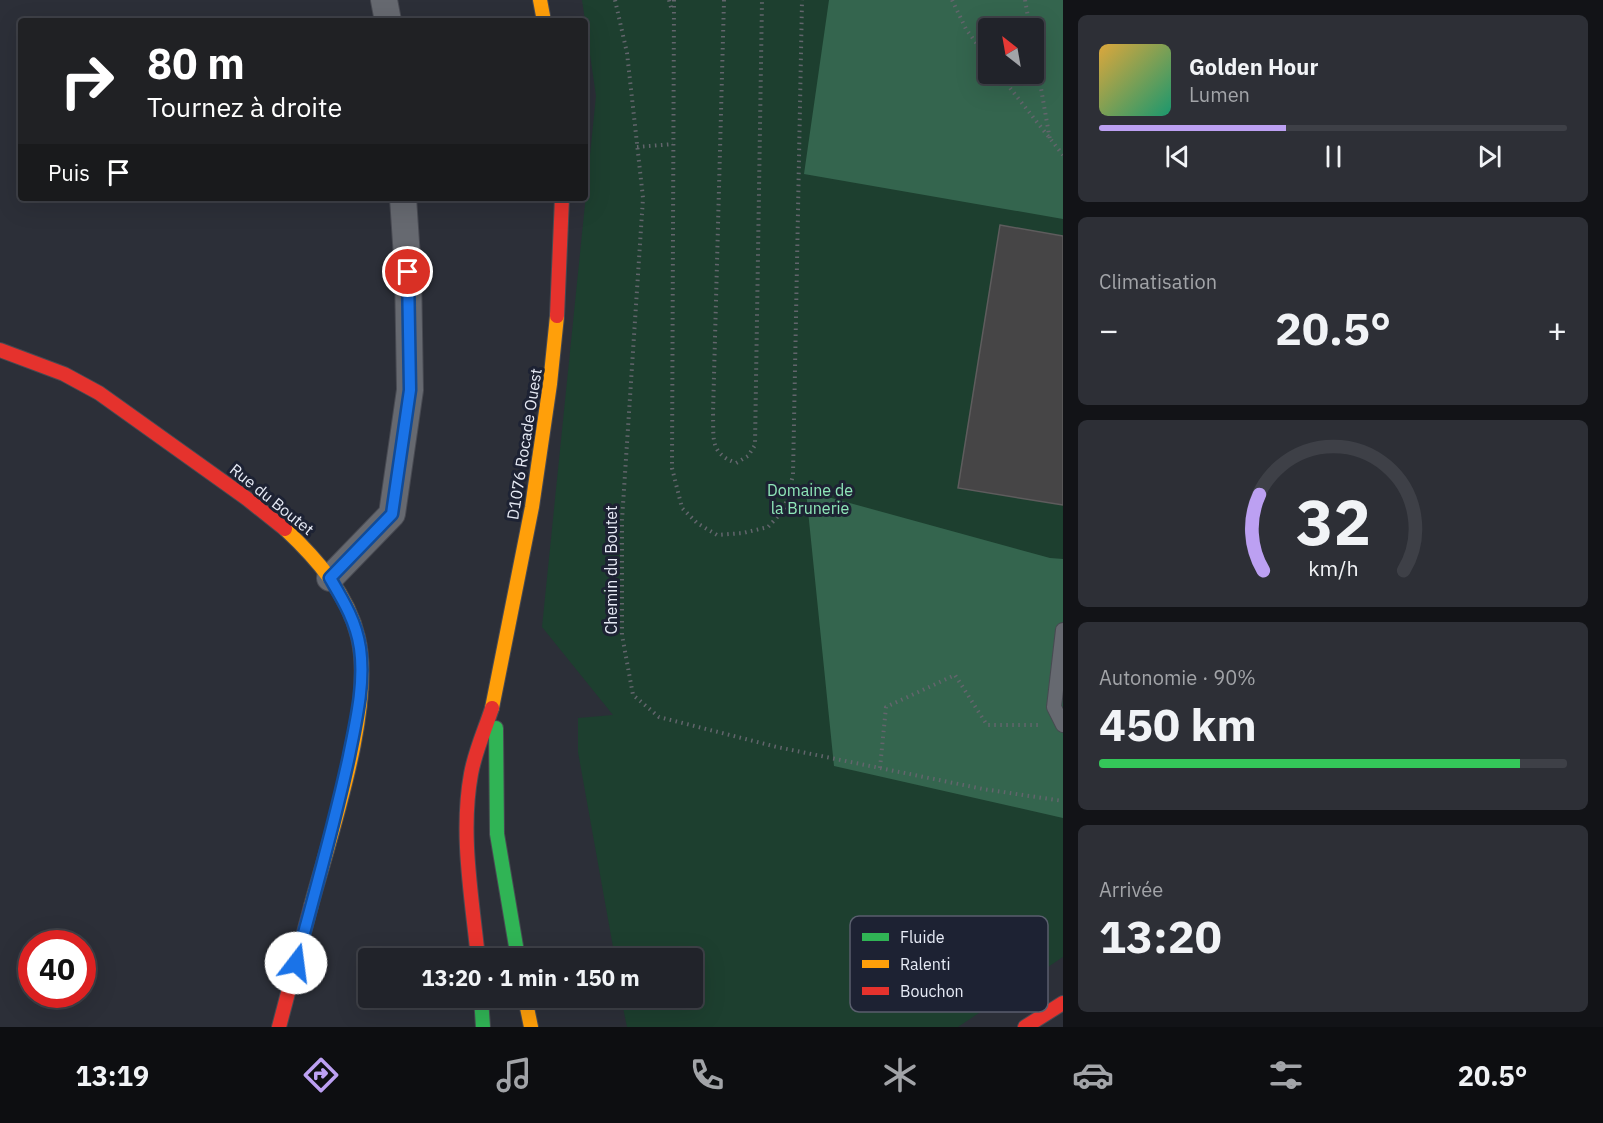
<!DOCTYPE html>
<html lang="fr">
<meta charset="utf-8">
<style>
:root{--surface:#21232a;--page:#2d2f36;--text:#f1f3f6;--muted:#a2a4a8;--line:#3e4047;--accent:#bca0f2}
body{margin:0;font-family:"IBM Plex Sans",sans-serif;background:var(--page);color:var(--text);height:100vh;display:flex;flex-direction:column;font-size:22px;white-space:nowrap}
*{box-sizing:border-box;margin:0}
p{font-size:20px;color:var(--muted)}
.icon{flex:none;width:33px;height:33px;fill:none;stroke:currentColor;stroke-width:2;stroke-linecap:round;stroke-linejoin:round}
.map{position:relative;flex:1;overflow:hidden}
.sheet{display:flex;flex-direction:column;gap:15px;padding:15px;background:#121317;width:540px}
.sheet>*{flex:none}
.guide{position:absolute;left:18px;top:18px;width:570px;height:183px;border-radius:6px;box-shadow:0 6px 24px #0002,0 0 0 2px var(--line);background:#202124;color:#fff;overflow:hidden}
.needle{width:39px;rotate:329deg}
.controls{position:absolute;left:978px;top:18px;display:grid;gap:12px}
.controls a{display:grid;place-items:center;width:66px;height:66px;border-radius:6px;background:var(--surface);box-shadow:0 6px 24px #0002,0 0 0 2px var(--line);font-size:30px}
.speed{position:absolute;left:18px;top:930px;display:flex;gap:12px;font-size:30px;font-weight:700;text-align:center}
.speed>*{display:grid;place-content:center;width:78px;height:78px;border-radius:50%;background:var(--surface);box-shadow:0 6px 24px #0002,0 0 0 2px var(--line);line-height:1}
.speed .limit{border:9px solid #d22;background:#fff;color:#111}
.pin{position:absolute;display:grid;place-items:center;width:51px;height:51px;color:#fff;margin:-26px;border:3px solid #fff;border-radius:50%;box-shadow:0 2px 6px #0007}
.me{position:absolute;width:66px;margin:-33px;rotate:15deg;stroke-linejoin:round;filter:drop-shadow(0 0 4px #0008)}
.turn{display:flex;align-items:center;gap:21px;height:126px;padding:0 30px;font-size:27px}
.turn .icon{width:78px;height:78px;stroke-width:2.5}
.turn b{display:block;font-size:42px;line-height:51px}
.then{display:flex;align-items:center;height:57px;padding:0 30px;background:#0003;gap:12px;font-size:22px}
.big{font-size:45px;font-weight:700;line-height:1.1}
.sheet .card{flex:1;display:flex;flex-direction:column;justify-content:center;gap:9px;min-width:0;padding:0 21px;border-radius:9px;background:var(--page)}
.sheet .dial{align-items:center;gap:0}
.dial svg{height:156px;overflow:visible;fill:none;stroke:var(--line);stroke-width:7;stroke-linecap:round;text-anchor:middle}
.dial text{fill:var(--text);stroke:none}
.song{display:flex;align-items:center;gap:18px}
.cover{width:72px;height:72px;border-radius:9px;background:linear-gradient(135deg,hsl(40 70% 55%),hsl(160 70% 35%))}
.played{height:6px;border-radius:3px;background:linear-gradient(90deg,var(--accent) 40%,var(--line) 40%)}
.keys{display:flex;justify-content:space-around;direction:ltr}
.heat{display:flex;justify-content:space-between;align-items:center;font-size:33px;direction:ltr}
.charge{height:9px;border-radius:4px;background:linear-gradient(90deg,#34c759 90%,var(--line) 0)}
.trip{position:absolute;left:358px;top:948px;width:345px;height:60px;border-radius:6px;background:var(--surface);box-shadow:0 6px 24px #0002,0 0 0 2px var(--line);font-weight:700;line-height:60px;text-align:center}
.menu{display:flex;height:96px;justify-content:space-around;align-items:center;background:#0d0e11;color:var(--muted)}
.menu .icon{width:42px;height:42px}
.menu .current{color:var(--accent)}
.menu b{font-size:27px;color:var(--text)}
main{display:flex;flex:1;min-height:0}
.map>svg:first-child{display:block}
.green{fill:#1d3f2f;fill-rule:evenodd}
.forest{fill:#34654e;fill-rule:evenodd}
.building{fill:#464546;stroke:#5e5c5d;stroke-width:1.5}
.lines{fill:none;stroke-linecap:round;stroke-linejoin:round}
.lane-casing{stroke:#484a52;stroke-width:16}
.street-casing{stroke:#484a52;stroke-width:28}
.fast-casing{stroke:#484a52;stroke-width:16}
.slow-casing{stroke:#484a52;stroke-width:16}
.jam-casing{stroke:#484a52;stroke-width:16}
.path{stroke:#62656c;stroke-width:4;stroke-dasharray:1.5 4.5;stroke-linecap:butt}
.lane{stroke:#666970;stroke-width:14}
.street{stroke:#666970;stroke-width:26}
.fast{stroke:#30b455;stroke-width:14}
.slow{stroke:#ff9f0a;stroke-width:14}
.jam{stroke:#e5322d;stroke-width:14}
.route-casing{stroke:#114b97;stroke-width:15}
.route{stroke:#1a73e8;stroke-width:10}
.labels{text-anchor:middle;stroke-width:6;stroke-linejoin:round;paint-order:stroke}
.street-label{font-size:16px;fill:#e6eaf5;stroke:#1d2233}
.park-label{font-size:16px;fill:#8fe6b9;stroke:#1d2233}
.key{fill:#1d2233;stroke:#595e6d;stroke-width:1.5}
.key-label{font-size:16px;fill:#e6eaf5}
</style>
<main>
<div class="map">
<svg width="1063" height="1027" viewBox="0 0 1063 1027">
<rect width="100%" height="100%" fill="#2c2f38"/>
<!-- green -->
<path class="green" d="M582,0H1063V957L958,1027H627L621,998H693V958H615L578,752V718L613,715L542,627L596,96ZM988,28H1034V74H988Z"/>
<!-- forest -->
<g class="forest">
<path d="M829,0H1063V219L804,174ZM988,28H1034V74H988Z"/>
<polygon points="806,491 1050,558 1063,559 1063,818 834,766"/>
</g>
<!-- building -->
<polygon class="building" points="1000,225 1063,236 1063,505 958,488"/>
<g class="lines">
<defs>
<polyline id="lane" points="1063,630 1054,707 1063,725"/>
<g id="street">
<polyline points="384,0 388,21"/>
<polyline points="330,578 392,514 410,390 408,272 403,198"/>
</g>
<g id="fast">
<polyline points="496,728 497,834 518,958"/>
<polyline points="481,998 483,1027"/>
</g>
<g id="slow">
<polyline points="540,0 544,21"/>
<path d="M285,529C316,558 348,594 358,637C375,708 330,835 311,906"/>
<polyline points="492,708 532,507 550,384 557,316"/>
<polyline points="525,998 531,1027"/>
</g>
<g id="jam">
<polyline points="557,316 562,198"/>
<polyline points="0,350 64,374 99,393 246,498 285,529"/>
<path d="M478,958C472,898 460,834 471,774C475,751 485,730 492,708"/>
<polyline points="279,1027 311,906"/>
<polyline points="1025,1027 1063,1003"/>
</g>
</defs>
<!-- lane casing -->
<use href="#lane" class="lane-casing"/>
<!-- street casing -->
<use href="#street" class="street-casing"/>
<!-- fast casing -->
<use href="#fast" class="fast-casing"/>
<!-- slow casing -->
<use href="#slow" class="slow-casing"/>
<!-- jam casing -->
<use href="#jam" class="jam-casing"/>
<!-- path -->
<g class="path">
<polyline points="615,0 627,53 643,198 622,520 622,635 633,695 659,717 777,747 983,789 1063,801"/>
<polyline points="669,0 672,11"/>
<polyline points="674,0 672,468 682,508 697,523 717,535 743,533 768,527 784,510 793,475 802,0"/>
<path d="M724,0L713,413C714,438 709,453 736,463L748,456L755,445L762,0"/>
<polyline points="952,0 966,29 988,59"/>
<polyline points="1025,0 1030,28"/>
<polyline points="1034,48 1050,140"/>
<polyline points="999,74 1063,155"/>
<polyline points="637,147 673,144"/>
<polyline points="880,768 886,707 955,675 987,725 1038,725"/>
</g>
<!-- lane -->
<use href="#lane" class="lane"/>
<!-- street -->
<use href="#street" class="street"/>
<!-- fast -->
<use href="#fast" class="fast"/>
<!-- slow -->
<use href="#slow" class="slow"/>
<!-- jam -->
<use href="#jam" class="jam"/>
</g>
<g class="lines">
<defs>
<path id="route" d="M296,963C314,895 334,826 349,756C356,721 365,684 360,648C356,621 343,600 330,578L392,514L410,390L408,272"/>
</defs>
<!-- route casing -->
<use href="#route" class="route-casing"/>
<!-- route -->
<use href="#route" class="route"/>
</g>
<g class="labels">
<!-- street labels -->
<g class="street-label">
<text transform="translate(524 444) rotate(-81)" y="6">D1076 Rocade Ouest</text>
<text transform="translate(272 499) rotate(39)" y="6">Rue du Boutet</text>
<text transform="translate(611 570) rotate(-90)" y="6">Chemin du Boutet</text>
</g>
<!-- park labels -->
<g class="park-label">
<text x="810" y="496">Domaine de<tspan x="810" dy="18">la Brunerie</tspan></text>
</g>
</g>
<!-- legend -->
<rect x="850" y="916" width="198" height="96" rx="9" class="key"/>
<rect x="862" y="933" width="27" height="8" fill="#30b455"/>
<rect x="862" y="960" width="27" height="8" fill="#ff9f0a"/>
<rect x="862" y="987" width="27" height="8" fill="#e5322d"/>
<g class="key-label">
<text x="900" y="943">Fluide</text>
<text x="900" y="970">Ralenti</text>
<text x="900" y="997">Bouchon</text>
</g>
</svg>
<div class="controls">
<a><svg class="needle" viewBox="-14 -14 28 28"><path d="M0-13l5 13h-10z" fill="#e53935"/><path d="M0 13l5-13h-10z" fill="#a2a4a8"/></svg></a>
</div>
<div class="speed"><div class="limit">40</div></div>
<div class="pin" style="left:408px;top:272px;background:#d93025"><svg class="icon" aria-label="arrive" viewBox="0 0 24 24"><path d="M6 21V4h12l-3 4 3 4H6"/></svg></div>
<svg class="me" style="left:296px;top:963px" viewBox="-20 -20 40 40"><circle r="19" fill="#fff"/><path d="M0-13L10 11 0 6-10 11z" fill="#1a73e8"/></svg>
<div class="trip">13:20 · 1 min · 150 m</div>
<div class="guide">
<div class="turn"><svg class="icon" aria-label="right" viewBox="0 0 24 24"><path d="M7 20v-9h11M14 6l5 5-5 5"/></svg><div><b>80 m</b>Tournez à droite</div></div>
<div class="then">Puis<svg class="icon" aria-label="arrive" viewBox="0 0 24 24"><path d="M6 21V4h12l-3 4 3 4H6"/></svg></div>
</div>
</div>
<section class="sheet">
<div class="card">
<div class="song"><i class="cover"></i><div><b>Golden Hour</b><p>Lumen</p></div></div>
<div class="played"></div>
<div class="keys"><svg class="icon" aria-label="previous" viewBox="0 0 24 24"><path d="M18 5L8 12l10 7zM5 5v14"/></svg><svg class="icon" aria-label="pause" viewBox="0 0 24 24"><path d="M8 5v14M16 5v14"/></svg><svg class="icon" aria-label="next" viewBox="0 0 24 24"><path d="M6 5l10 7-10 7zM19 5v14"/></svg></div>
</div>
<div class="card"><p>Climatisation</p>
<div class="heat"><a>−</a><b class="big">20.5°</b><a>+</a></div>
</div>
<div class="card dial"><svg viewBox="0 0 100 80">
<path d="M14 69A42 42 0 1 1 86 69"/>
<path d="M14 69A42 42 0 0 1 12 30" stroke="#bca0f2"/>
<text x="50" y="56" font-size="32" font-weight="700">32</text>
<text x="50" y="72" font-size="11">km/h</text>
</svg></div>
<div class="card"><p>Autonomie · 90%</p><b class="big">450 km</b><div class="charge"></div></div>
<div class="card"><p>Arrivée</p><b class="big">13:20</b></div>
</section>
</main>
<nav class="menu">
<b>13:19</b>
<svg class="icon current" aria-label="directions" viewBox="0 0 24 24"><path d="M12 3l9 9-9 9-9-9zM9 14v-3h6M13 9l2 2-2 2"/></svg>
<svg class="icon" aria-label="music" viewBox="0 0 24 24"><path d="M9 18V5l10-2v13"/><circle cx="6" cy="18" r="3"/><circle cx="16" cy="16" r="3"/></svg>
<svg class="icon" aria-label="phone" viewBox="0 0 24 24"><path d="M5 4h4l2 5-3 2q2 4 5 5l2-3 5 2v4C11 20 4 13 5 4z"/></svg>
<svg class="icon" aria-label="climate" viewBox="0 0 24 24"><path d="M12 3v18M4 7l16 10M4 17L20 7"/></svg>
<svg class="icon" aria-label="car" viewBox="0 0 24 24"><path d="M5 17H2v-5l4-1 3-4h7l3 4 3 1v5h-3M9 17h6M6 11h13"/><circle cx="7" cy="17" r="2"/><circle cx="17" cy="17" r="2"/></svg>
<svg class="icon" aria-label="filters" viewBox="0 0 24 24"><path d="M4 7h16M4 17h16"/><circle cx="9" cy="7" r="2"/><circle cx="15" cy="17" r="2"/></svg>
<b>20.5°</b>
</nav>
